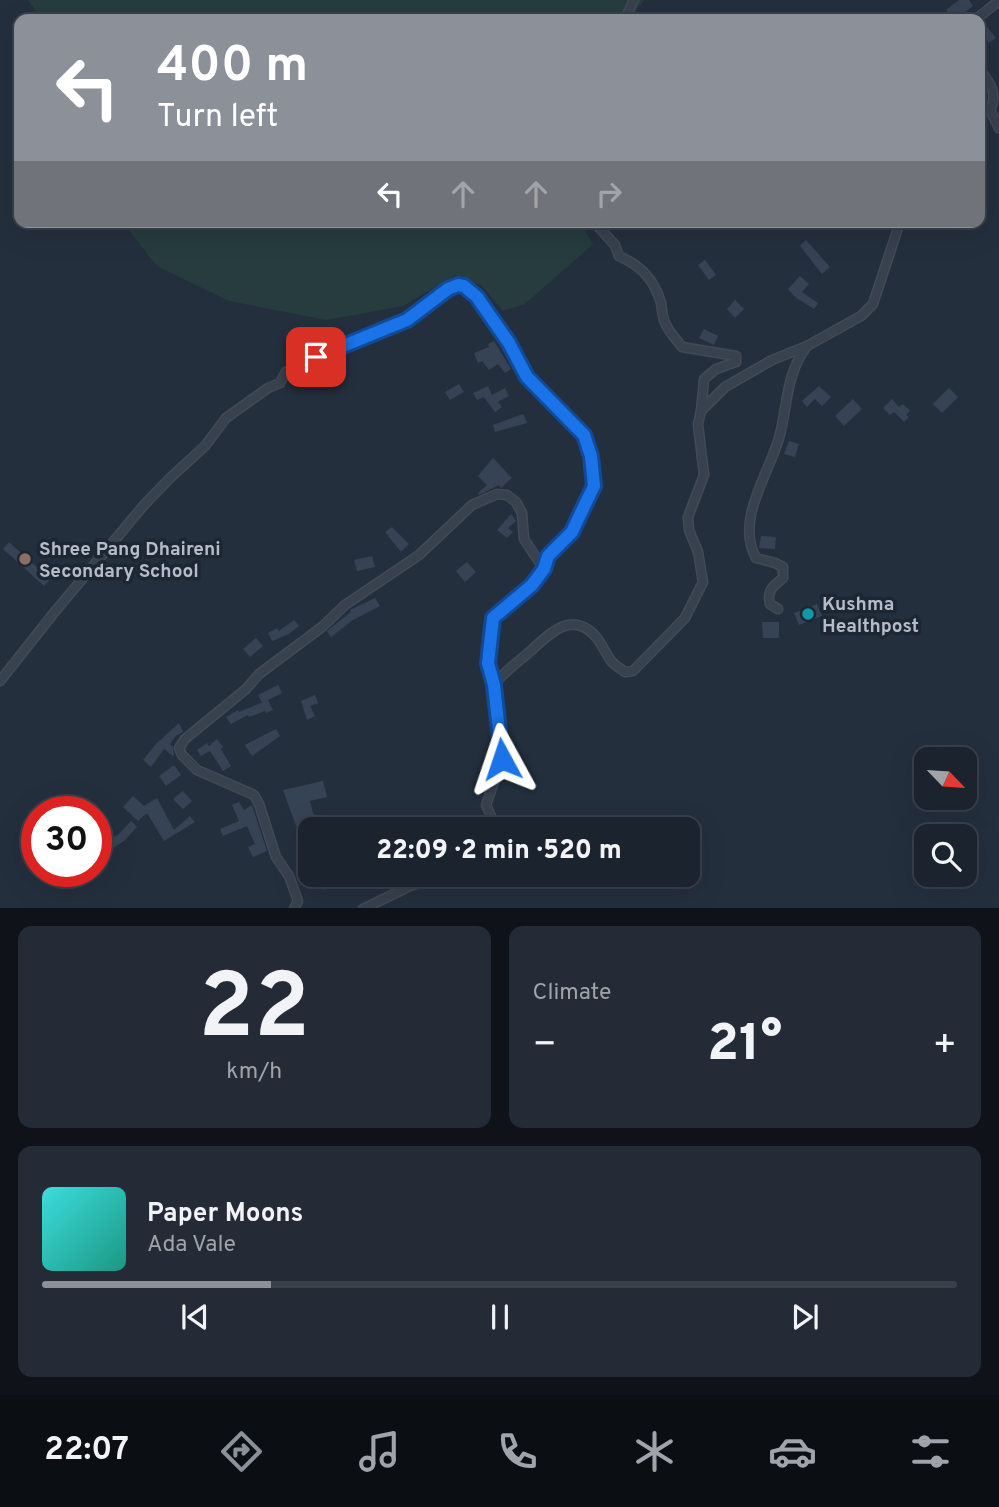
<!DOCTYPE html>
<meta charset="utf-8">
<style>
:root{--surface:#1b232e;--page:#242b36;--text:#f1f3f6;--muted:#a0a4aa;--line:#39404a;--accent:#8c9099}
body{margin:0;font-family:Overpass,sans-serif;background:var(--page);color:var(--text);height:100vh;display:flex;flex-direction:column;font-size:26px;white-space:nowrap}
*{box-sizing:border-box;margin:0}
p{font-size:23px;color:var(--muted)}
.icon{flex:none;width:38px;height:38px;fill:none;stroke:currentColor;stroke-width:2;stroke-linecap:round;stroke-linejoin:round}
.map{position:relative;height:908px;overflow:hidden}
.details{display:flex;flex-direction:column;gap:18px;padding:18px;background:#0f1319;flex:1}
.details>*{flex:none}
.top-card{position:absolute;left:14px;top:14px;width:971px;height:214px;border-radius:14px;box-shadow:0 7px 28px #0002,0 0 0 2px var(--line);background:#8c9099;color:#fff;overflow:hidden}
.needle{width:46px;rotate:115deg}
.tools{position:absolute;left:914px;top:747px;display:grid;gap:14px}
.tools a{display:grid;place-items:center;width:63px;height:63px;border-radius:14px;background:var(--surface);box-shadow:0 7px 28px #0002,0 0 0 2px var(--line);font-size:35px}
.speed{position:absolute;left:21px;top:796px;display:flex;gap:14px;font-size:35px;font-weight:700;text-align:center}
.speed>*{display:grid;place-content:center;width:91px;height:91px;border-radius:50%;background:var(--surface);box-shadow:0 7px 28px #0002,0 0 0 2px var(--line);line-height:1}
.speed .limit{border:10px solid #d22;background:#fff;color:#111}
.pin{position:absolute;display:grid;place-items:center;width:60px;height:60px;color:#fff;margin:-30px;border-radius:14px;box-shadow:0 4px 10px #0006}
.me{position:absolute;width:77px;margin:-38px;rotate:355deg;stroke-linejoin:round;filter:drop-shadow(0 0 5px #0008)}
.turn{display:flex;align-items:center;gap:24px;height:147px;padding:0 28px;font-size:32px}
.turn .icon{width:91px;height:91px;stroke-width:2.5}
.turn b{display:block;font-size:49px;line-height:60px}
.lanes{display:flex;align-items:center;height:66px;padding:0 28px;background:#0003;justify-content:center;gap:35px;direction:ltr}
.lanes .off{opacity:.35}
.big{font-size:52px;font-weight:800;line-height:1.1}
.details .card{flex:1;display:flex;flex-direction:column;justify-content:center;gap:10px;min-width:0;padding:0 24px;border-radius:14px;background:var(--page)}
.details .dial{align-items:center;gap:0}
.dial b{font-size:91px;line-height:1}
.song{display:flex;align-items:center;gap:21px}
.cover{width:84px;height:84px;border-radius:10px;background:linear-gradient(135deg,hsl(180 70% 55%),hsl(170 70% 35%))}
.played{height:7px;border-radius:4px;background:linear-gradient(90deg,var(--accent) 25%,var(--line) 25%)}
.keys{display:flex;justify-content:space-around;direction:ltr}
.heat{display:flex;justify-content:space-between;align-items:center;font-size:38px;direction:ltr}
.details .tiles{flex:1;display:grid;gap:18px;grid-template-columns:1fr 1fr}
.card:last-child{grid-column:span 2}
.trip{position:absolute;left:298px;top:817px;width:402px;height:70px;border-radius:14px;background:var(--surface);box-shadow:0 7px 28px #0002,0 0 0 2px var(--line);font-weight:800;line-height:70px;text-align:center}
.dock{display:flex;height:112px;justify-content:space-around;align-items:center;background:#0b0e12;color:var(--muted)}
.dock .icon{width:49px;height:49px}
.dock .active{color:var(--accent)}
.dock b{font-size:32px;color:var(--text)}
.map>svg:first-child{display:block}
.green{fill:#263c3f}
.building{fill:#364354}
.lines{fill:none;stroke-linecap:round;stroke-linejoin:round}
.minor-casing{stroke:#414a57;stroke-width:11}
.minor{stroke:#38414e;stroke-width:8}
.route-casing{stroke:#114b97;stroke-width:18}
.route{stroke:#1a73e8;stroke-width:12}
.education-dot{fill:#8d6e63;stroke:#1d2633;stroke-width:2.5}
.culture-dot{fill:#0f9aa8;stroke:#1d2633;stroke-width:2.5}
.labels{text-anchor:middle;stroke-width:7;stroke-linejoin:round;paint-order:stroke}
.poi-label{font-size:19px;font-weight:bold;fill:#b4bcc9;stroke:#1d2633;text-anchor:start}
</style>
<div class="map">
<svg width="999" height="909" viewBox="0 0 999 909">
<rect width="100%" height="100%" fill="#242f3e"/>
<!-- green -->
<g class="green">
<polygon points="28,0 644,0 630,19 38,19 36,11"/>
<polygon points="122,222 580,222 593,244 525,304 503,311 481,285 455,275 403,306 326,320 229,301 157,266"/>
</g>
<!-- building -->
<g class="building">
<polygon points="959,0 969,0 973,6 960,16 962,19 953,19 946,10"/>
<polygon points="983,22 996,38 989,43 980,31 980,24"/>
<polygon points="806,240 830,267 822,274 800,246"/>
<polygon points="705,260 716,275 709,280 698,265"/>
<polygon points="800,276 809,284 802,292 818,303 814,309 795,297 788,289"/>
<polygon points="735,300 744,309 735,318 727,309"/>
<polygon points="704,329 718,336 714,345 699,338"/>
<polygon points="494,341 511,369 505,373 498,364 489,370 482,361 478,363 474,353 489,347 488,344"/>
<polygon points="459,384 464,392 450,400 445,392"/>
<polygon points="488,386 492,395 505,388 509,396 498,402 502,407 495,412 484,397 477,400 473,393"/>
<polygon points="819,386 831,397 822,406 815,399 807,407 802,401"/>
<polygon points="949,388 958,397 942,413 933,404"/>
<polygon points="853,399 862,409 844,426 835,416"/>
<polygon points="892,399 899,407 903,404 910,411 906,415 909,417 904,422 894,412 890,415 883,408"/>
<polygon points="523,414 527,423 495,432 493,425"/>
<polygon points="789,441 799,444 795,457 784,454"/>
<polygon points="493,458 512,478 501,488 499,485 479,495 478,493 487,485 478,476"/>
<polygon points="511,514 516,521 508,528 513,532 507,538 497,530"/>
<polygon points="392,527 409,544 401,552 385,532"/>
<polygon points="761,536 776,537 775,549 759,548"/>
<polygon points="9,542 50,579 44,586 3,549"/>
<polygon points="372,556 375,567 357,571 354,560"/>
<polygon points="467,562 476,572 465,582 456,571"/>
<polygon points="375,598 380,606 353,620 331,637 327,631 351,612 350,610"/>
<polygon points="817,604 822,616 799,625 794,613"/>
<polygon points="294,620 299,626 289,634 272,641 268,633 277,628 279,631"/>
<polygon points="762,622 779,622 779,638 763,638"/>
<polygon points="256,638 263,646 250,657 243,649"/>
<polygon points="278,685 282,693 262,703 258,695"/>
<polygon points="315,695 318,703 310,706 315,716 307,720 301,701"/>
<polygon points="268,700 273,710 266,713 265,711 249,717 248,715 231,724 226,717 238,710 239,712"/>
<polygon points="179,723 183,732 176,736 170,744 173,747 174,757 164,749 151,767 143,760 156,744"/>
<polygon points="276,729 280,736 252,756 245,745"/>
<polygon points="217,739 223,747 221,749 231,766 223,771 210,751 201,756 197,750 207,743 209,746"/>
<polygon points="174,765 181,775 166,786 159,776"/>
<polygon points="323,781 327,797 310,801 316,825 348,818 350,826 337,830 304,830 303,825 296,826 283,790"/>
<polygon points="183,791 192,801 183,809 173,799"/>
<polygon points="133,796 144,806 157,798 174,830 190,816 195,822 164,841 147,813 138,821 123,807"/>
<polygon points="239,802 244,810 252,805 267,851 253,857 248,847 255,844 247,826 223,836 220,829 239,821 232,805"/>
<polygon points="131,821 137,827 124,841 110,850 104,842 119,834"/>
<polygon points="318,875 337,875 340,883 323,890"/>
</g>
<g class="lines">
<defs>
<g id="minor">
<polyline points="625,19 634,0"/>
<polyline points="976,19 999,1"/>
<path d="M980,70C991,84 998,94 990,110L999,128"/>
<path d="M594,222L615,245L619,256C641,266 654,279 661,303C662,309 662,314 664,320C667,330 676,339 682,347L736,356V362L716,369L704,379L701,411"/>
<path d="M778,609L770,604C766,590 774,586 783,578V567L775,563L756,558C735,520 769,474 779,438C788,406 785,375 807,346"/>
<polyline points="0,681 53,614 144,505 170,478 205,446 226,418 268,388 280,383 286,372 332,349 407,320 448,289 458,285 464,286 477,297 509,343 527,377 584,435 591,456 594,486 572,532 548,556 544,569 532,585 493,618 488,662 494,685 502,759 486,805 497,830"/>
<path d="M494,685C503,673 514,665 526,655C544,640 565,612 590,631C601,639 604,652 612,662C616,666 621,669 625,672L633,671L685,618L703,582L698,552L689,530L688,517L704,475L698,424L701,411L725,387L772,360L807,346L861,316L873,304L900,222"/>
<polyline points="294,909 298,901 289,876 276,857 259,804 254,795 197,770 182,755 179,748 185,739 246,689 259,674 322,627 345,605 419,555 472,505 497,494 507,495 516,502 522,513 524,539 544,569"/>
<polyline points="363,909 410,886 443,875"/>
</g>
</defs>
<!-- minor casing -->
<use href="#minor" class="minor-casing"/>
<!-- minor -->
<use href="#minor" class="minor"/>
</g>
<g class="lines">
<defs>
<polyline id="route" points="316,357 407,320 448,289 458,285 464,286 477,297 509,343 527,377 584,435 591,456 594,486 579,517 572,532 548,556 544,569 532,585 493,618 488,663 494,685 502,759"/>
</defs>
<!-- route casing -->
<use href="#route" class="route-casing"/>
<!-- route -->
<use href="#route" class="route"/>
</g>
<!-- markers -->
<circle class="education-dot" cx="25" cy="559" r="7"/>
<circle class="culture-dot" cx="808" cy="614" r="7"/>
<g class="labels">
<!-- poi labels -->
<g class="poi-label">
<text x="39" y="555">Shree Pang Dhaireni<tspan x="39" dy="22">Secondary School</tspan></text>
<text x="822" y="610">Kushma<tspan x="822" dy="22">Healthpost</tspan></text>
</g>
</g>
</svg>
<div class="tools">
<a><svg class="needle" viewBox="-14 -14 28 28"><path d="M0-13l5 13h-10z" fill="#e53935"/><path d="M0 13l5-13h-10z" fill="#a0a4aa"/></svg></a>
<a><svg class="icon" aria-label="search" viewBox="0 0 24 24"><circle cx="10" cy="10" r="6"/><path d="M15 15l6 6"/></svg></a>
</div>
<div class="speed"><div class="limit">30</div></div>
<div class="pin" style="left:316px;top:357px;background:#d93025"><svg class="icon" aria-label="arrive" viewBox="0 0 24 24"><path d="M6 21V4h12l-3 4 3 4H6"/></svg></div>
<svg class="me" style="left:502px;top:759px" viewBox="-20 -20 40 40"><path d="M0-17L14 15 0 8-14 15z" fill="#1a73e8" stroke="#fff" stroke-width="4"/></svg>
<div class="trip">22:09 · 2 min · 520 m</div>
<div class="top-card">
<div class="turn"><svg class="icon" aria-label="left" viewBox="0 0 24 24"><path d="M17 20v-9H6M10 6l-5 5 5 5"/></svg><div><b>400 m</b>Turn left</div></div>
<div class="lanes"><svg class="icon" aria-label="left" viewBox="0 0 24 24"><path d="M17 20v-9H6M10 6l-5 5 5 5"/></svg><svg class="icon off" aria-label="ahead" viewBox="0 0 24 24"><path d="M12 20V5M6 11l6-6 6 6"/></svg><svg class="icon off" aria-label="ahead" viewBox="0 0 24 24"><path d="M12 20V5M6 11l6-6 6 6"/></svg><svg class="icon off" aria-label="right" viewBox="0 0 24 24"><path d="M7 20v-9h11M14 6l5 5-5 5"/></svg></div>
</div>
</div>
<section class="details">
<div class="tiles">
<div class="card dial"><b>22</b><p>km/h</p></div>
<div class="card"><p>Climate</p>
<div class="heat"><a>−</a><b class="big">21°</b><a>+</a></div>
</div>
<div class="card">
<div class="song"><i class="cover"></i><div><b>Paper Moons</b><p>Ada Vale</p></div></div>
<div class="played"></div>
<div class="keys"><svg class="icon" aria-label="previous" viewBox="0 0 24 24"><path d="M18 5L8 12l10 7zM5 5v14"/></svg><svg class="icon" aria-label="pause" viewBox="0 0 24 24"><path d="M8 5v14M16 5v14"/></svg><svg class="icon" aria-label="next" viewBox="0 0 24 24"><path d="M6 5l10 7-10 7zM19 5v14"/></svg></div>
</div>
</div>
</section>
<nav class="dock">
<b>22:07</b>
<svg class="icon active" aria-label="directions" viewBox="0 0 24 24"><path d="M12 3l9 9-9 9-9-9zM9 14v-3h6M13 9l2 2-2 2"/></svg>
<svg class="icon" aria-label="music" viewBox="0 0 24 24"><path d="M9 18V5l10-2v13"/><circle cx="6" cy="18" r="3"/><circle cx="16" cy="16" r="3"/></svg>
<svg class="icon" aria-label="phone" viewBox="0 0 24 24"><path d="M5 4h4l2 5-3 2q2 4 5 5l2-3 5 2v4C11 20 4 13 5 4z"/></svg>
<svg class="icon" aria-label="climate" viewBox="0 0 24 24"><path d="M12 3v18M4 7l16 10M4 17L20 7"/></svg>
<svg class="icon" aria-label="car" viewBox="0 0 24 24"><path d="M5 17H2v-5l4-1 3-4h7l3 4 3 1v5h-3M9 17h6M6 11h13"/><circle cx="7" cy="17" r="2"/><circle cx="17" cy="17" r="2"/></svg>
<svg class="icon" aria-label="filters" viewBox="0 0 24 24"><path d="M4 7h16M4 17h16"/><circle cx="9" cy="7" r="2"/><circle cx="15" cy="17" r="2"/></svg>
</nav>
